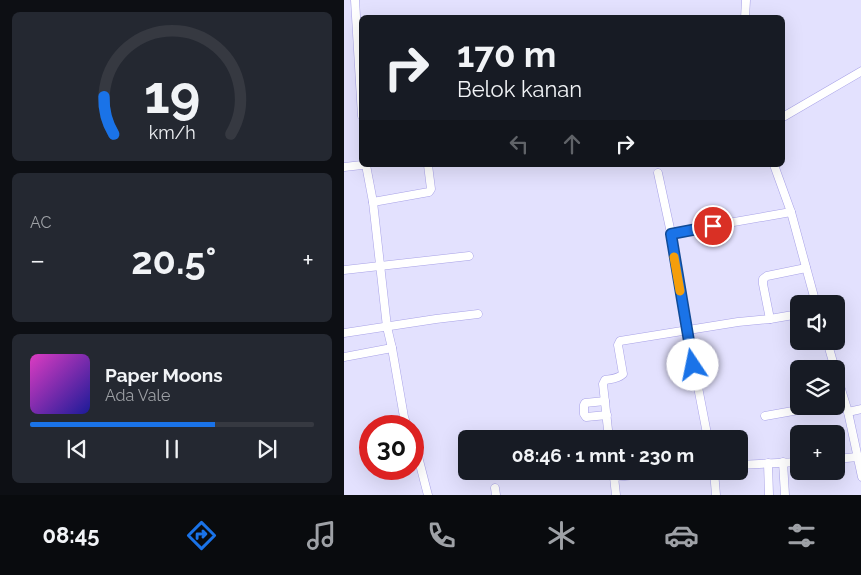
<!DOCTYPE html>
<html lang="id">
<meta charset="utf-8">
<style>
:root{--surface:#171b24;--page:#242831;--text:#f1f3f6;--muted:#9ea1a6;--line:#363941;--accent:#1a73e8}
body{margin:0;font-family:Raleway,sans-serif;background:var(--page);color:var(--text);height:100vh;display:flex;flex-direction:column;font-size:19px;white-space:nowrap}
*{box-sizing:border-box;margin:0}
p{font-size:16px;color:var(--muted)}
.icon{flex:none;width:28px;height:28px;fill:none;stroke:currentColor;stroke-width:2;stroke-linecap:round;stroke-linejoin:round}
.map{position:relative;flex:1;overflow:hidden}
.panel{display:flex;flex-direction:column;gap:12px;padding:12px;background:#0d0f14;width:344px}
.panel>*{flex:none}
.hud{position:absolute;left:15px;top:15px;width:426px;height:152px;border-radius:8px;box-shadow:0 5px 20px #0002;background:#171b24;color:var(--text);overflow:hidden}
.fabs{position:absolute;left:446px;top:295px;display:grid;gap:10px}
.fabs a{display:grid;place-items:center;width:55px;height:55px;border-radius:8px;background:var(--surface);box-shadow:0 5px 20px #0002;font-size:25px}
.speed{position:absolute;left:15px;top:415px;display:flex;gap:10px;font-size:25px;font-weight:700;text-align:center}
.speed>*{display:grid;place-content:center;width:65px;height:65px;border-radius:50%;background:var(--surface);box-shadow:0 5px 20px #0002;line-height:1}
.speed .limit{border:8px solid #d22;background:#fff;color:#111}
.pin{position:absolute;display:grid;place-items:center;width:42px;height:42px;color:#fff;margin:-21px;border:2px solid #fff;border-radius:50%;box-shadow:0 1px 5px #0007}
.me{position:absolute;width:55px;margin:-28px;rotate:349deg;stroke-linejoin:round;filter:drop-shadow(0 0 4px #0008)}
.turn{display:flex;align-items:center;gap:18px;height:105px;padding:0 15px;font-size:22px}
.turn .icon{width:65px;height:65px;stroke-width:2.5}
.turn b{display:block;font-size:35px;line-height:42px}
.lanes{display:flex;align-items:center;height:48px;padding:0 15px;background:#0003;justify-content:center;gap:25px;direction:ltr}
.lanes .off{opacity:.35}
.big{font-size:38px;font-weight:700;line-height:1.1}
.panel .widget{flex:1;display:flex;flex-direction:column;justify-content:center;gap:8px;min-width:0;padding:0 18px;border-radius:8px;background:var(--page)}
.panel .dial{align-items:center;gap:0}
.dial svg{height:130px;overflow:visible;fill:none;stroke:var(--line);stroke-width:7;stroke-linecap:round;text-anchor:middle}
.dial text{fill:var(--text);stroke:none}
.song{display:flex;align-items:center;gap:15px}
.cover{width:60px;height:60px;border-radius:8px;background:linear-gradient(135deg,hsl(310 70% 55%),hsl(240 70% 35%))}
.played{height:5px;border-radius:2px;background:linear-gradient(90deg,var(--accent) 65%,var(--line) 65%)}
.keys{display:flex;justify-content:space-around;direction:ltr}
.heat{display:flex;justify-content:space-between;align-items:center;font-size:28px;direction:ltr}
.trip{position:absolute;left:114px;top:430px;width:290px;height:50px;border-radius:8px;background:var(--surface);box-shadow:0 5px 20px #0002;font-weight:700;line-height:50px;text-align:center}
.tab-bar{display:flex;height:80px;justify-content:space-around;align-items:center;background:#090b0e;color:var(--muted)}
.tab-bar .icon{width:35px;height:35px}
.tab-bar .on{color:var(--accent)}
.tab-bar b{font-size:22px;color:var(--text)}
main{display:flex;flex:1;min-height:0}
.map>svg:first-child{display:block}
.lines{fill:none;stroke-linecap:round;stroke-linejoin:round}
.minor-casing{stroke:#a8a2e7;stroke-width:9}
.minor{stroke:#fff;stroke-width:8}
.route-casing{stroke:#114b97;stroke-width:12}
.route{stroke:#1a73e8;stroke-width:9}
.slow{stroke:#f59e0b;stroke-width:9}
</style>
<main>
<section class="panel">
<div class="widget dial"><svg viewBox="0 0 100 80">
<path d="M14 69A42 42 0 1 1 86 69"/>
<path d="M14 69A42 42 0 0 1 8 46" stroke="#1a73e8"/>
<text x="50" y="56" font-size="32" font-weight="700">19</text>
<text x="50" y="72" font-size="11">km/h</text>
</svg></div>
<div class="widget"><p>AC</p>
<div class="heat"><a>−</a><b class="big">20.5°</b><a>+</a></div>
</div>
<div class="widget">
<div class="song"><i class="cover"></i><div><b>Paper Moons</b><p>Ada Vale</p></div></div>
<div class="played"></div>
<div class="keys"><svg class="icon" aria-label="previous" viewBox="0 0 24 24"><path d="M18 5L8 12l10 7zM5 5v14"/></svg><svg class="icon" aria-label="pause" viewBox="0 0 24 24"><path d="M8 5v14M16 5v14"/></svg><svg class="icon" aria-label="next" viewBox="0 0 24 24"><path d="M6 5l10 7-10 7zM19 5v14"/></svg></div>
</div>
</section>
<div class="map">
<svg width="518" height="495" viewBox="0 0 518 495">
<rect width="100%" height="100%" fill="#e3e1fe"/>
<g class="lines">
<defs>
<g id="minor">
<polyline points="11,0 18,116"/>
<polyline points="401,18 402,0"/>
<polyline points="439,117 518,71"/>
<polyline points="22,165 29,202 43,327 48,348 60,417 63,426"/>
<polyline points="430,165 447,212 472,304"/>
<polyline points="0,167 18,165"/>
<polyline points="314,173 327,233"/>
<polyline points="29,202 85,192 87,189 84,165"/>
<polyline points="0,270 125,256"/>
<polyline points="426,319 419,284 419,279 423,276 462,268"/>
<polyline points="0,333 92,319 134,314"/>
<polyline points="483,341 491,369"/>
<polyline points="0,357 48,348"/>
<polyline points="492,373 504,412 518,477"/>
<polyline points="261,401 241,403 240,405 240,414 242,417 263,415"/>
<polyline points="504,412 518,409"/>
<polyline points="421,416 477,406"/>
<path d="M265,439L259,384L261,380C267,379 274,379 279,374L274,345L276,341L394,322L426,319L455,314"/>
<polyline points="364,439 343,330 327,233 447,212"/>
<path d="M69,440C75,458 79,477 84,495"/>
<polyline points="492,459 513,457"/>
<polyline points="439,462 441,495"/>
<polyline points="424,463 425,495"/>
<polyline points="395,465 455,462"/>
<polyline points="370,471 372,495"/>
<polyline points="151,488 152,495"/>
<polyline points="272,495 270,477 333,471"/>
</g>
</defs>
<!-- minor casing -->
<use href="#minor" class="minor-casing"/>
<!-- minor -->
<use href="#minor" class="minor"/>
</g>
<g class="lines">
<defs>
<polyline id="route" points="349,365 327,234 369,226"/>
</defs>
<!-- route casing -->
<use href="#route" class="route-casing"/>
<!-- route -->
<use href="#route" class="route"/>
<!-- slow -->
<polyline class="slow" points="330,257 336,291"/>
</g>
</svg>
<div class="fabs">
<a><svg class="icon" aria-label="sound" viewBox="0 0 24 24"><path d="M4 9h4l5-4v14l-5-4H4zM17 9q2 3 0 6"/></svg></a>
<a><svg class="icon" aria-label="layers" viewBox="0 0 24 24"><path d="M12 4l9 5-9 5-9-5zM3 14l9 5 9-5"/></svg></a>
<a>+</a>
</div>
<div class="speed"><div class="limit">30</div></div>
<div class="pin" style="left:369px;top:226px;background:#d93025"><svg class="icon" aria-label="arrive" viewBox="0 0 24 24"><path d="M6 21V4h12l-3 4 3 4H6"/></svg></div>
<svg class="me" style="left:349px;top:365px" viewBox="-20 -20 40 40"><circle r="19" fill="#fff"/><path d="M0-13L10 11 0 6-10 11z" fill="#1a73e8"/></svg>
<div class="trip">08:46 · 1 mnt · 230 m</div>
<div class="hud">
<div class="turn"><svg class="icon" aria-label="right" viewBox="0 0 24 24"><path d="M7 20v-9h11M14 6l5 5-5 5"/></svg><div><b>170 m</b>Belok kanan</div></div>
<div class="lanes"><svg class="icon off" aria-label="left" viewBox="0 0 24 24"><path d="M17 20v-9H6M10 6l-5 5 5 5"/></svg><svg class="icon off" aria-label="ahead" viewBox="0 0 24 24"><path d="M12 20V5M6 11l6-6 6 6"/></svg><svg class="icon" aria-label="right" viewBox="0 0 24 24"><path d="M7 20v-9h11M14 6l5 5-5 5"/></svg></div>
</div>
</div>
</main>
<nav class="tab-bar">
<b>08:45</b>
<svg class="icon on" aria-label="directions" viewBox="0 0 24 24"><path d="M12 3l9 9-9 9-9-9zM9 14v-3h6M13 9l2 2-2 2"/></svg>
<svg class="icon" aria-label="music" viewBox="0 0 24 24"><path d="M9 18V5l10-2v13"/><circle cx="6" cy="18" r="3"/><circle cx="16" cy="16" r="3"/></svg>
<svg class="icon" aria-label="phone" viewBox="0 0 24 24"><path d="M5 4h4l2 5-3 2q2 4 5 5l2-3 5 2v4C11 20 4 13 5 4z"/></svg>
<svg class="icon" aria-label="climate" viewBox="0 0 24 24"><path d="M12 3v18M4 7l16 10M4 17L20 7"/></svg>
<svg class="icon" aria-label="car" viewBox="0 0 24 24"><path d="M5 17H2v-5l4-1 3-4h7l3 4 3 1v5h-3M9 17h6M6 11h13"/><circle cx="7" cy="17" r="2"/><circle cx="17" cy="17" r="2"/></svg>
<svg class="icon" aria-label="filters" viewBox="0 0 24 24"><path d="M4 7h16M4 17h16"/><circle cx="9" cy="7" r="2"/><circle cx="15" cy="17" r="2"/></svg>
</nav>
